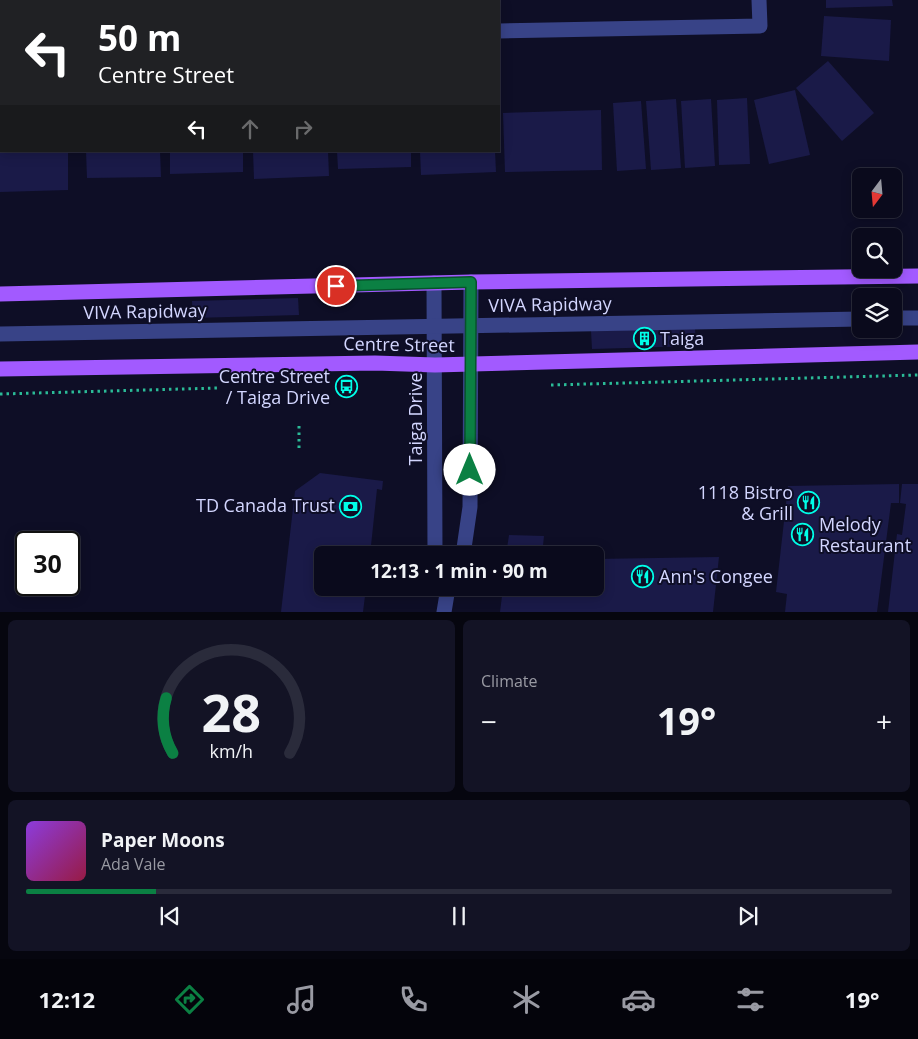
<!DOCTYPE html>
<meta charset="utf-8">
<style>
:root{--surface:#0a0a1c;--page:#131325;--text:#f1f3f6;--muted:#999aa3;--line:#2a2b3b;--accent:#0b8043}
body{margin:0;font-family:"Open Sans",sans-serif;background:var(--page);color:var(--text);height:100vh;display:flex;flex-direction:column;font-size:19px;white-space:nowrap}
*{box-sizing:border-box;margin:0}
p{font-size:16px;color:var(--muted)}
.icon{flex:none;width:28px;height:28px;fill:none;stroke:currentColor;stroke-width:2;stroke-linecap:round;stroke-linejoin:round}
.map{position:relative;height:612px;overflow:hidden}
.details{display:flex;flex-direction:column;gap:8px;padding:8px;background:#06060f;flex:1}
.details>*{flex:none}
.guide{position:absolute;left:0px;top:0px;width:500px;height:152px;box-shadow:0 2px 12px #0003,0 0 0 1px var(--line);background:#202124;color:#fff;overflow:hidden}
.needle{width:32px;rotate:196deg}
.fabs{position:absolute;left:852px;top:168px;display:grid;gap:10px}
.fabs a{display:grid;place-items:center;width:50px;height:50px;border-radius:8px;background:var(--surface);box-shadow:0 2px 12px #0003,0 0 0 1px var(--line);font-size:25px}
.speed{position:absolute;left:15px;top:531px;display:flex;gap:10px;font-size:25px;font-weight:700;text-align:center}
.speed>*{display:grid;place-content:center;width:65px;height:65px;border-radius:50%;background:var(--surface);box-shadow:0 2px 12px #0003,0 0 0 1px var(--line);line-height:1}
.speed .limit{border:2px solid #111;border-radius:8px;background:#fff;color:#111}
.pin{position:absolute;display:grid;place-items:center;width:42px;height:42px;color:#fff;margin:-21px;border:2px solid #fff;border-radius:50%;box-shadow:0 1px 5px #0007}
.me{position:absolute;width:55px;margin:-28px;rotate:0deg;stroke-linejoin:round;filter:drop-shadow(0 0 4px #0008)}
.turn{display:flex;align-items:center;gap:18px;height:105px;padding:0 15px;font-size:22px}
.turn .icon{width:65px;height:65px;stroke-width:2.5}
.turn b{display:block;font-size:35px;line-height:42px}
.lanes{display:flex;align-items:center;height:48px;padding:0 15px;background:#0003;justify-content:center;gap:25px;direction:ltr}
.lanes .off{opacity:.35}
.big{font-size:38px;font-weight:700;line-height:1.1}
.details .widget{flex:1;display:flex;flex-direction:column;justify-content:center;gap:8px;min-width:0;padding:0 18px;border-radius:8px;background:var(--page)}
.details .dial{align-items:center;gap:0}
.dial svg{height:130px;overflow:visible;fill:none;stroke:var(--line);stroke-width:7;stroke-linecap:round;text-anchor:middle}
.dial text{fill:var(--text);stroke:none}
.song{display:flex;align-items:center;gap:15px}
.cover{width:60px;height:60px;border-radius:8px;background:linear-gradient(135deg,hsl(270 70% 55%),hsl(340 70% 35%))}
.played{height:5px;border-radius:2px;background:linear-gradient(90deg,var(--accent) 15%,var(--line) 15%)}
.keys{display:flex;justify-content:space-around;direction:ltr}
.heat{display:flex;justify-content:space-between;align-items:center;font-size:28px;direction:ltr}
.details .tiles{flex:1;display:grid;gap:8px;grid-template-columns:1fr 1fr}
.widget:last-child{grid-column:span 2}
.trip{position:absolute;left:314px;top:546px;width:290px;height:50px;border-radius:8px;background:var(--surface);box-shadow:0 2px 12px #0003,0 0 0 1px var(--line);font-weight:700;line-height:50px;text-align:center}
.menu{display:flex;height:80px;justify-content:space-around;align-items:center;background:#04040b;color:var(--muted)}
.menu .icon{width:35px;height:35px}
.menu .current{color:var(--accent)}
.menu b{font-size:22px;color:var(--text)}
.map>svg:first-child{display:block}
.building{fill:#1a1a48}
.lines{fill:none;stroke-linecap:round;stroke-linejoin:round}
.path{stroke:#2bbb97;stroke-width:3;stroke-dasharray:2.5 4;stroke-linecap:butt}
.minor{stroke:#384387;stroke-width:15}
.major{stroke:#a25aff;stroke-width:15}
.route-casing{stroke:#07532c;stroke-width:12}
.route{stroke:#0b8043;stroke-width:9}
.labels{text-anchor:middle;stroke-width:4;stroke-linejoin:round;paint-order:stroke}
.street-label{font-size:18px;fill:#d3d6ff;stroke:#0e0e26}
.poi-label{font-size:18px;fill:#d3d6ff;stroke:#0e0e26;text-anchor:start}
</style>
<div class="map">
<svg width="918" height="612" viewBox="0 0 918 612">
<rect width="100%" height="100%" fill="#0e0e26"/>
<!-- building -->
<g class="building">
<polygon points="826,0 892,0 893,6 826,8"/>
<polygon points="824,16 891,20 889,61 821,56"/>
<polygon points="828,61 874,113 842,141 796,88"/>
<polygon points="795,90 810,155 769,164 754,100"/>
<polygon points="747,98 750,164 719,165 717,100"/>
<polygon points="676,99 681,168 651,170 646,101"/>
<polygon points="711,99 715,166 685,168 681,101"/>
<polygon points="641,101 646,169 617,171 613,103"/>
<polygon points="601,110 602,170 505,172 503,113"/>
<polygon points="0,151 68,151 68,190 0,192"/>
<polygon points="86,151 160,151 161,177 87,178"/>
<polygon points="170,151 243,151 243,172 170,174"/>
<polygon points="253,151 328,151 329,176 254,179"/>
<polygon points="337,151 411,151 411,167 338,169"/>
<polygon points="420,151 495,151 496,172 421,175"/>
<polygon points="298,298 299,315 193,318 192,301"/>
<polygon points="695,328 696,346 592,349 591,331"/>
<polygon points="320,473 383,481 382,490 377,489 370,555 322,555 322,588 366,588 363,612 281,612 295,491"/>
<polygon points="899,484 899,503 891,503 877,612 785,612 787,594 776,592 788,486"/>
<polygon points="902,484 918,484 918,612 888,612 897,534 902,535 906,504 900,503"/>
<polygon points="509,535 544,536 542,555 506,555"/>
<polygon points="719,557 713,612 500,612 503,588 595,588 595,559"/>
</g>
<g class="lines">
<!-- path -->
<g class="path">
<polyline points="551,385 918,375"/>
<polyline points="0,394 218,388"/>
<polyline points="299,426 299,452"/>
</g>
<!-- minor -->
<g class="minor">
<polyline points="499,31 760,26 759,0"/>
<polyline points="0,40 1,40"/>
<polyline points="434,283 435,555"/>
<polyline points="894,318 918,318"/>
<polyline points="0,334 861,319"/>
<polyline points="463,555 470,507 471,282"/>
<polyline points="444,612 448,588"/>
</g>
<!-- major -->
<g class="major">
<polyline points="0,294 471,282 918,276"/>
<polyline points="0,369 375,363 435,365 918,352"/>
</g>
</g>
<g class="lines">
<defs>
<polyline id="route" points="336,286 471,282 470,470"/>
</defs>
<!-- route casing -->
<use href="#route" class="route-casing"/>
<!-- route -->
<use href="#route" class="route"/>
</g>
<!-- icons -->
<defs>
<symbol id="building-ring" viewBox="-11 -11 22 22"><circle r="9.5" fill="#0e0e26" stroke="#00fee8" stroke-width="1.5"/><path d="M-4-6H4V6H1V3H-1V6H-4ZM-2.5-4.3h1.7v1.8h-1.7ZM.8-4.3h1.7v1.8H.8ZM-2.5-1h1.7V.8h-1.7ZM.8-1h1.7V.8H.8Z" fill="#00fee8"/></symbol>
<symbol id="bus-ring" viewBox="-11 -11 22 22"><circle r="9.5" fill="#0e0e26" stroke="#00fee8" stroke-width="1.5"/><path d="M-5-6H5V4H4V6H2V4H-2V6H-4V4H-5ZM-3.5-4V0h7V-4ZM-3.5 1.2v1.5H-2V1.2ZM2 1.2v1.5H3.5V1.2Z" fill="#00fee8"/></symbol>
<symbol id="restaurant-ring" viewBox="-11 -11 22 22"><circle r="9.5" fill="#0e0e26" stroke="#00fee8" stroke-width="1.5"/><path d="M-5-6h1v4h1v-4h1v4h1v-4h1v5L-1.5 .5V6h-2V.5L-5-1ZM5-6V6H3V1.5H1.5Q1.5-4 5-6Z" fill="#00fee8"/></symbol>
<symbol id="bank-ring" viewBox="-11 -11 22 22"><circle r="9.5" fill="#0e0e26" stroke="#00fee8" stroke-width="1.5"/><path d="M-6-4H6V4H-6ZM0-2.3a2.3 2.3 0 1 0 0 4.6a2.3 2.3 0 1 0 0-4.6Z" fill="#00fee8"/></symbol>
</defs>
<g fill-rule="evenodd">
<use href="#building-ring" x="632" y="326" width="25" height="25"/>
<use href="#bus-ring" x="334" y="374" width="25" height="25"/>
<use href="#restaurant-ring" x="796" y="490" width="25" height="25"/>
<use href="#bank-ring" x="338" y="494" width="25" height="25"/>
<use href="#restaurant-ring" x="790" y="522" width="25" height="25"/>
<use href="#restaurant-ring" x="630" y="564" width="25" height="25"/>
</g>
<g class="labels">
<!-- street labels -->
<g class="street-label">
<text transform="translate(550 305) rotate(-1)" y="6">VIVA Rapidway</text>
<text transform="translate(145 312) rotate(-1)" y="6">VIVA Rapidway</text>
<text transform="translate(399 345) rotate(1)" y="6">Centre Street</text>
<text transform="translate(416 419) rotate(-90)" y="6">Taiga Drive</text>
</g>
<!-- poi labels -->
<g class="poi-label">
<text x="660" y="345">Taiga</text>
<text x="330" y="383" text-anchor="end">Centre Street<tspan x="330" dy="21">/ Taiga Drive</tspan></text>
<text x="793" y="499" text-anchor="end">1118 Bistro<tspan x="793" dy="21">&amp; Grill</tspan></text>
<text x="335" y="512" text-anchor="end">TD Canada Trust</text>
<text x="819" y="531">Melody<tspan x="819" dy="21">Restaurant</tspan></text>
<text x="659" y="583">Ann's Congee</text>
</g>
</g>
</svg>
<div class="fabs">
<a><svg class="needle" viewBox="-14 -14 28 28"><path d="M0-13l5 13h-10z" fill="#e53935"/><path d="M0 13l5-13h-10z" fill="#999aa3"/></svg></a>
<a><svg class="icon" aria-label="search" viewBox="0 0 24 24"><circle cx="10" cy="10" r="6"/><path d="M15 15l6 6"/></svg></a>
<a><svg class="icon" aria-label="layers" viewBox="0 0 24 24"><path d="M12 4l9 5-9 5-9-5zM3 14l9 5 9-5"/></svg></a>
</div>
<div class="speed"><div class="limit">30</div></div>
<div class="pin" style="left:336px;top:286px;background:#d93025"><svg class="icon" aria-label="arrive" viewBox="0 0 24 24"><path d="M6 21V4h12l-3 4 3 4H6"/></svg></div>
<svg class="me" style="left:470px;top:470px" viewBox="-20 -20 40 40"><circle r="19" fill="#fff"/><path d="M0-13L10 11 0 6-10 11z" fill="#0b8043"/></svg>
<div class="trip">12:13 · 1 min · 90 m</div>
<div class="guide">
<div class="turn"><svg class="icon" aria-label="left" viewBox="0 0 24 24"><path d="M17 20v-9H6M10 6l-5 5 5 5"/></svg><div><b>50 m</b>Centre Street</div></div>
<div class="lanes"><svg class="icon" aria-label="left" viewBox="0 0 24 24"><path d="M17 20v-9H6M10 6l-5 5 5 5"/></svg><svg class="icon off" aria-label="ahead" viewBox="0 0 24 24"><path d="M12 20V5M6 11l6-6 6 6"/></svg><svg class="icon off" aria-label="right" viewBox="0 0 24 24"><path d="M7 20v-9h11M14 6l5 5-5 5"/></svg></div>
</div>
</div>
<section class="details">
<div class="tiles">
<div class="widget dial"><svg viewBox="0 0 100 80">
<path d="M14 69A42 42 0 1 1 86 69"/>
<path d="M14 69A42 42 0 0 1 10 35" stroke="#0b8043"/>
<text x="50" y="56" font-size="32" font-weight="700">28</text>
<text x="50" y="72" font-size="11">km/h</text>
</svg></div>
<div class="widget"><p>Climate</p>
<div class="heat"><a>−</a><b class="big">19°</b><a>+</a></div>
</div>
<div class="widget">
<div class="song"><i class="cover"></i><div><b>Paper Moons</b><p>Ada Vale</p></div></div>
<div class="played"></div>
<div class="keys"><svg class="icon" aria-label="previous" viewBox="0 0 24 24"><path d="M18 5L8 12l10 7zM5 5v14"/></svg><svg class="icon" aria-label="pause" viewBox="0 0 24 24"><path d="M8 5v14M16 5v14"/></svg><svg class="icon" aria-label="next" viewBox="0 0 24 24"><path d="M6 5l10 7-10 7zM19 5v14"/></svg></div>
</div>
</div>
</section>
<nav class="menu">
<b>12:12</b>
<svg class="icon current" aria-label="directions" viewBox="0 0 24 24"><path d="M12 3l9 9-9 9-9-9zM9 14v-3h6M13 9l2 2-2 2"/></svg>
<svg class="icon" aria-label="music" viewBox="0 0 24 24"><path d="M9 18V5l10-2v13"/><circle cx="6" cy="18" r="3"/><circle cx="16" cy="16" r="3"/></svg>
<svg class="icon" aria-label="phone" viewBox="0 0 24 24"><path d="M5 4h4l2 5-3 2q2 4 5 5l2-3 5 2v4C11 20 4 13 5 4z"/></svg>
<svg class="icon" aria-label="climate" viewBox="0 0 24 24"><path d="M12 3v18M4 7l16 10M4 17L20 7"/></svg>
<svg class="icon" aria-label="car" viewBox="0 0 24 24"><path d="M5 17H2v-5l4-1 3-4h7l3 4 3 1v5h-3M9 17h6M6 11h13"/><circle cx="7" cy="17" r="2"/><circle cx="17" cy="17" r="2"/></svg>
<svg class="icon" aria-label="filters" viewBox="0 0 24 24"><path d="M4 7h16M4 17h16"/><circle cx="9" cy="7" r="2"/><circle cx="15" cy="17" r="2"/></svg>
<b>19°</b>
</nav>
